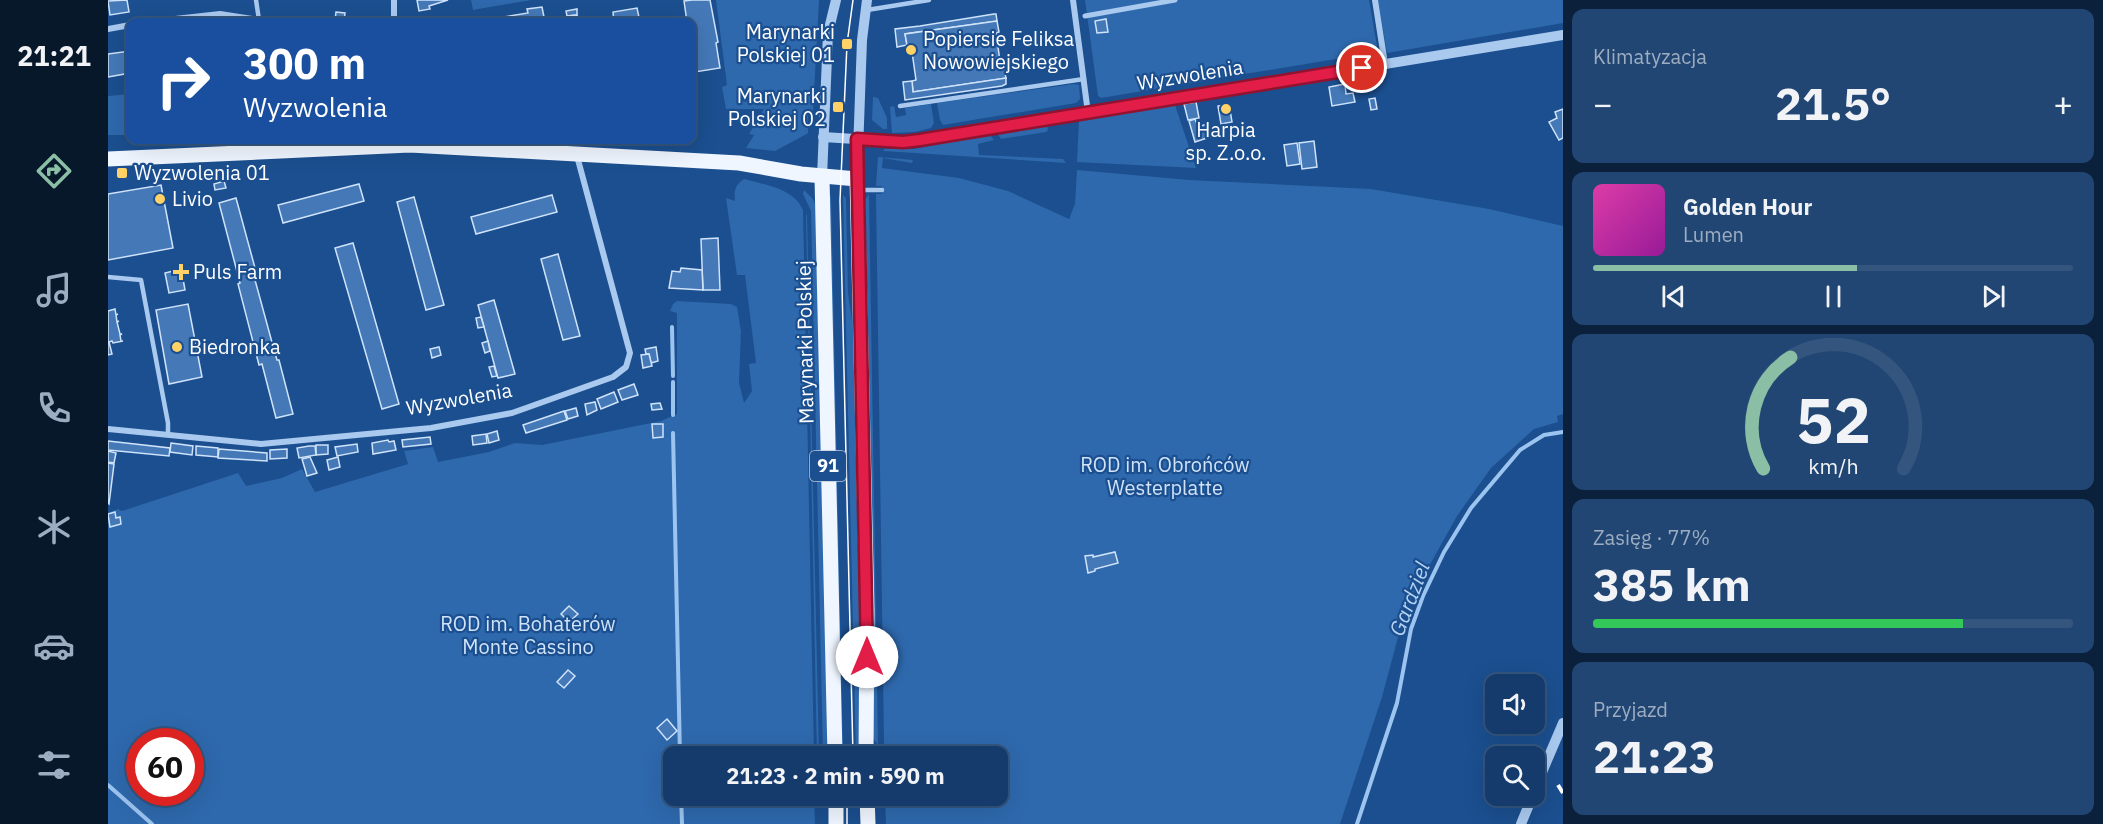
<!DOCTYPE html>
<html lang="pl">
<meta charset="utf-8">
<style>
:root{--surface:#143b6b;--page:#214673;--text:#f1f3f6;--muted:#9dadc1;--line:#33557e;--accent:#8abfa5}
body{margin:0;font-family:"IBM Plex Sans",sans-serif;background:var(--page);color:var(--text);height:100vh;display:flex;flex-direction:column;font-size:22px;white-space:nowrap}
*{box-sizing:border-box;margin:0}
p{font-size:20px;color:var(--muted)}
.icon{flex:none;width:33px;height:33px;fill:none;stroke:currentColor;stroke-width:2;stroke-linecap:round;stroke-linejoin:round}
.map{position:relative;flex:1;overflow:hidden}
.sheet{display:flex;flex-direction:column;gap:9px;padding:9px;background:#0b203b;width:540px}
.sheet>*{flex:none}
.top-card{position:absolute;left:18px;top:18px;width:570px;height:126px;border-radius:12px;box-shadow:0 6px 24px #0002,0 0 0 2px var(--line);background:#1a4fa0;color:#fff;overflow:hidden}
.buttons{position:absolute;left:1377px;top:674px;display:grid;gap:12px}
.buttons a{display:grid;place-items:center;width:60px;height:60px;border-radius:12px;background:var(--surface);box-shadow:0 6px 24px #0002,0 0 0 2px var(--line);font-size:30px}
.speed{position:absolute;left:18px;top:728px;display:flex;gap:12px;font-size:30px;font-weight:700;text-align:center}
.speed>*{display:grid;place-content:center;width:78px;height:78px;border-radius:50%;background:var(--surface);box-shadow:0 6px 24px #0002,0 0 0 2px var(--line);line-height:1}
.speed .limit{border:9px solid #d22;background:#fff;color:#111}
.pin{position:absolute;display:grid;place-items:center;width:51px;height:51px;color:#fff;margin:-26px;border:3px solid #fff;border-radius:50%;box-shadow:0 2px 6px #0007}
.me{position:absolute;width:66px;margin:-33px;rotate:0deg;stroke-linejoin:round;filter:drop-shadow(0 0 4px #0008)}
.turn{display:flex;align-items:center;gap:21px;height:126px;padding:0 18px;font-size:27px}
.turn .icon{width:78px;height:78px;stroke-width:2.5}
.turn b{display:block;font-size:42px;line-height:51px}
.big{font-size:45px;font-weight:700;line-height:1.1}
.sheet .widget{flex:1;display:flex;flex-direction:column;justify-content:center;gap:9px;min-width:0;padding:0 21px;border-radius:12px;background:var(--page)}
.sheet .dial{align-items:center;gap:0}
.dial svg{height:156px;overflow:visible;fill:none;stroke:var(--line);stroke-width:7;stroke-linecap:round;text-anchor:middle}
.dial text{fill:var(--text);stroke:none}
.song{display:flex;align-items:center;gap:18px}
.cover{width:72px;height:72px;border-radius:9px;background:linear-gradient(135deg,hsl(320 70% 55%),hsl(300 70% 35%))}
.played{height:6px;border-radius:3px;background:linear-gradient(90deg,var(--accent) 55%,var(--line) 55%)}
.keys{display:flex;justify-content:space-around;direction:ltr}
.heat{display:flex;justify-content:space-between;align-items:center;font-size:33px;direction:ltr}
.charge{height:9px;border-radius:4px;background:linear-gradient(90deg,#34c759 77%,var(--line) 0)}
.trip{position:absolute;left:555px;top:746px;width:345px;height:60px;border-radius:12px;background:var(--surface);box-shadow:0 6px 24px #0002,0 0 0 2px var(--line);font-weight:700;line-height:60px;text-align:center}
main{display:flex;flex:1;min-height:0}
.tab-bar{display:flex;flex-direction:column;width:108px;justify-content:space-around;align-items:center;background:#08182b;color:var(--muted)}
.tab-bar .icon{width:42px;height:42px}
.tab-bar .active{color:var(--accent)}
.tab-bar b{font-size:27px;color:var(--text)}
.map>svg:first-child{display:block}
.green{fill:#2e69ad;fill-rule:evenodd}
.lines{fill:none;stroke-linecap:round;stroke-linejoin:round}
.stream{stroke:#9cc4f0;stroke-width:4}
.building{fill:#4478b7;stroke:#cfe3fa;stroke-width:1.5}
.service{stroke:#a9c9ee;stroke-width:4.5}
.pedestrian{stroke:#a9c9ee;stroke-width:5}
.minor{stroke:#a9c9ee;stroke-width:6}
.tertiary{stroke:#a9c9ee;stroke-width:10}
.primary{stroke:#f0f6ff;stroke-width:15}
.tram{stroke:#fff;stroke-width:1.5}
.rail{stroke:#fff;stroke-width:4;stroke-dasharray:10 4.5;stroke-linecap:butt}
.route-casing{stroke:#92132f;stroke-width:15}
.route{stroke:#e11d48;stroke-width:10}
.poi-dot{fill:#ffd166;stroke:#1b4f8f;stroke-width:2}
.labels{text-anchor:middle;stroke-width:4.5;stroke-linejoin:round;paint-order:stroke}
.shield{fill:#1b4f8f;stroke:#bbcadd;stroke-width:1.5}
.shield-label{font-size:18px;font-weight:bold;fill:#fff}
.poi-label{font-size:20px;fill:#fff;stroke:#1b4f8f;text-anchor:start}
.street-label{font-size:20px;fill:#fff;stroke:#1b4f8f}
.park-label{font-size:20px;fill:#cfe3fa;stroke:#1b4f8f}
.water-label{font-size:21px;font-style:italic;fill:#b5d3f5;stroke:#1b4f8f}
</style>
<main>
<nav class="tab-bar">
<b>21:21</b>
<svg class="icon active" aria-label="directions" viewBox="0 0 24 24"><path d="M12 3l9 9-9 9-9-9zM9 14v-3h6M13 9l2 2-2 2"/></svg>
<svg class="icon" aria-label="music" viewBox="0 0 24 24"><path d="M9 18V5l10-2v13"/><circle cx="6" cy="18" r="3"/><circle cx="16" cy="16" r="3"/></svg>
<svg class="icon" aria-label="phone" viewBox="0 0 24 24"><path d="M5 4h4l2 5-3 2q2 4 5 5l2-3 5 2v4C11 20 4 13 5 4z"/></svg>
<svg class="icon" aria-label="climate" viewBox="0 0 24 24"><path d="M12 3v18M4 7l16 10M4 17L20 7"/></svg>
<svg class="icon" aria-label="car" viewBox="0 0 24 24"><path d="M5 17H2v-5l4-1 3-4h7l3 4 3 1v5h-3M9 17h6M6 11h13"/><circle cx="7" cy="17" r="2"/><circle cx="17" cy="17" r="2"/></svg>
<svg class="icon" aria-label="filters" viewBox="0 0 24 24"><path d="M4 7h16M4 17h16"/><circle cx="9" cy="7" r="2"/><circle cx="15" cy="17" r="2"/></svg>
</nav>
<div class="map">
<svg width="1455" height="824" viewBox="0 0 1455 824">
<rect width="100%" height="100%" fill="#1b4f8f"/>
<!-- green -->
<g class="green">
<polygon points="363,0 423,0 365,10"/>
<polygon points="608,0 711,0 705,111 700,111 700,133 697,135 667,151 638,148 646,135 641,134 656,109 618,109 614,87 619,85"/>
<polygon points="977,0 1261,0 1270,52 993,98 990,96"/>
<polygon points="1270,0 1455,0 1455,23 1279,53"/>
<polygon points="966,84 971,85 972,99 968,103 835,125 832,120 829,103"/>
<polygon points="22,94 21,135 0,135 0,96"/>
<polygon points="765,97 770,98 779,118 779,129 775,129 764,120"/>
<polygon points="823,104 826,123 823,128 807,132 784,133 782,107 786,106 788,117 798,115 797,108"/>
<polygon points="1067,105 1088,168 969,162 971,121"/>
<polygon points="939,125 940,130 938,132 893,139 889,133"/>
<polygon points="881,134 886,140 870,144 871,155 955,159 958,163 776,151 776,149 806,149"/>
<polygon points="770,157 805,160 804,163 775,158 774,168 851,178 900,191 961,219 967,204 969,170 1081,180 1263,189 1381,209 1455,226 1455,414 1449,416 1450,422 1426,429 1383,468 1349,516 1305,595 1297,611 1274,697 1232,824 778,824 777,795 890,795 890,756 776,756 776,752 787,751 787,744 776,744 768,194 774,194 774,186 768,186"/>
<path d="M636,179C657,185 685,188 695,210L706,756H566V795H706L707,824H0V513L10,509L14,511L130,473L138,486L174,478L194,469L207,492L300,464L296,451L325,447L330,462L381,452L407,443L434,445L553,421L569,414V313L562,311L565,304L569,301L623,304L629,307L633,331L631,383L636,403L644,391L641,364L648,363L637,275H629L618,198L627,201C626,190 627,185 636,179ZM32,741H82V792H32Z"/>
<polygon points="696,190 705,199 708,206 720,756 715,756 703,211 695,194"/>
<polygon points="761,194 770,745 764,737 756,201"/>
<polygon points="723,195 735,756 732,756 721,197"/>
<polygon points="735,195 738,198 740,293 746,337 752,582 752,756 748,756"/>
<polygon points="698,215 699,215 711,756 709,756"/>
</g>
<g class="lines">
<!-- stream -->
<g class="stream">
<polyline points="564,327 565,376"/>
<polyline points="565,382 565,415"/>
<polyline points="565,433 572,756"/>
<polyline points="0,785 44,824"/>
<polyline points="573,795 574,824"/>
<polyline points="1249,824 1289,703 1303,629 1315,596 1336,552 1363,508 1412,450 1436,435 1455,432"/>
</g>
</g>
<!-- building -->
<g class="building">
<polygon points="19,0 21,12 2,15 0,1"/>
<polygon points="309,0 340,0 321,6 322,9 311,11"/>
<polygon points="584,0 602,0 610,42 608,43 612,68 587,72 584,50 584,22 579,22 576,1"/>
<polygon points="434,7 437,22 364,22 420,13 419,9"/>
<polygon points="529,8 532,22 506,22 505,12"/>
<polygon points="469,9 469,15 459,16 458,11"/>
<polygon points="228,12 237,13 236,21 227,20"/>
<polygon points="886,14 888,14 889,21 797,34 799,45 789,47 787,29 812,26"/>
<polygon points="469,15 470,20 459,21 459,16"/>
<polygon points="998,19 1000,32 989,33 987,21"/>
<polygon points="889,21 891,32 888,33 893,68 896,67 898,78 805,92 804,81 808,80 803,45 799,45 797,34"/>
<polygon points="22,51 22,73 0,77 0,54"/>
<polygon points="1262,76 1265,88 1258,89 1256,78"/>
<polygon points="898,78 898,84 894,86 797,100 795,82 804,81 805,92"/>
<polygon points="1237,84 1238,94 1245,93 1247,102 1224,106 1221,87"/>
<polygon points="1267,98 1269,109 1263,110 1261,99"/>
<polygon points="1088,102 1091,118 1080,120 1076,104"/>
<polygon points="1121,104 1124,122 1113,124 1110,106"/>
<polygon points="1455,109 1455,138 1451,140 1441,122 1449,118 1447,112"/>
<polygon points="1087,119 1090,127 1099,124 1102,137 1087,142 1081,121"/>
<polygon points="1206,141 1209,167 1194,169 1191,143"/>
<polygon points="1189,143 1192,164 1179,166 1176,145"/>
<polygon points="116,181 118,188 107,190 106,184"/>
<polygon points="251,184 256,201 175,223 170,205"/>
<polygon points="53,185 65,248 0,260 0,194"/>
<polygon points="444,195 449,212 368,234 363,217"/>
<polygon points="306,197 336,305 318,310 289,202"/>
<polygon points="128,198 150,279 147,280 165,346 169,360 171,360 185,414 168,418 154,364 151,365 130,284 132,283 111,203"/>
<polygon points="610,238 612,290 595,290 593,239"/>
<polygon points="245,243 291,404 274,409 227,248"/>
<polygon points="450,254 472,336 455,340 433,259"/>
<polygon points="573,268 594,270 595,290 561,288 564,271 572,272"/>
<polygon points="73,269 76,269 76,273 74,273 77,290 61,293 57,273"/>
<polygon points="386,300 407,374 390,378 370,305"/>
<polygon points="80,304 94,377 61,384 48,310"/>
<polygon points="7,309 8,315 10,314 8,315 9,322 11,321 9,322 12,334 14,334 12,335 13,341 15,341 5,343 4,341 1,342 4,354 0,355 0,311"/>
<polygon points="373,317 376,327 370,328 368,318"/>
<polygon points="380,341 382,351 377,353 374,343"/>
<polygon points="331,347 333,355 324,358 322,349"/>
<polygon points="548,347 550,361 543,363 541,354 538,354 537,349"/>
<polygon points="541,354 544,366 535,368 533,355"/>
<polygon points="386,366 389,376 384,377 381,367"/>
<polygon points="526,384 530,395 514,400 510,390"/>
<polygon points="506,392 510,402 493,409 489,399"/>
<polygon points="487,402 489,410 479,415 477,404"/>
<polygon points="552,403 554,409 544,410 543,404"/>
<polygon points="468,408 470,416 460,419 457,411"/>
<polygon points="456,411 459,420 418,433 415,425"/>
<polygon points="544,424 555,424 555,437 545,438"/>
<polygon points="389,431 391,440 381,443 379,434"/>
<polygon points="378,434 379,443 365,445 364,436"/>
<polygon points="322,437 323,444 295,447 294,440"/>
<polygon points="280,440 281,442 286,441 288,450 265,454 264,443"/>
<polygon points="0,441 62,448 61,456 0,450"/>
<polygon points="63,443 85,446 84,455 62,452"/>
<polygon points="249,444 250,452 229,456 227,447"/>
<polygon points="208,445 220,445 220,454 208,455"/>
<polygon points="88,446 110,448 110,457 88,455"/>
<polygon points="201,446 207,446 208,455 191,458 189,448"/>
<polygon points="111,449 159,453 159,461 110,458"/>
<polygon points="179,449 179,458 162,459 162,450"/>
<polygon points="0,451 8,453 6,463 0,462"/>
<polygon points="202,457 209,473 199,476 194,459"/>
<polygon points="230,457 232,467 221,470 219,460"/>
<polygon points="0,463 6,464 1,504 0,503"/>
<polygon points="7,512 8,518 12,517 13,524 2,527 0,514"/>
<polygon points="1007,552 1010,563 987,569 987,571 980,573 977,556 985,555 985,557"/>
<polygon points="461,606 470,614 461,622 453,614"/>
<polygon points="460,670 467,676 456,688 449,682"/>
<polygon points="559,719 569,731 559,740 549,728"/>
</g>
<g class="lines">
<!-- service -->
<g class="service">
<polyline points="148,0 151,20"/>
<polyline points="759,10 821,0"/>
<polyline points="792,106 976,79"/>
<polyline points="752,190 774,190"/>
<polyline points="0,277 33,280 60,423 60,435"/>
<polyline points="761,749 788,748"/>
</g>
<!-- pedestrian -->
<polyline class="pedestrian" points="977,16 1067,0"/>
<!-- minor -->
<g class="minor">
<polyline points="965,0 980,113"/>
<polyline points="1267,0 1277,64"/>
<polyline points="40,22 112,14 165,22"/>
<polyline points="286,22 286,0"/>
<polyline points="0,29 22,25"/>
<polyline points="0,429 153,444 323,428 404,413 505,377 518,367 522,353 469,156"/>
</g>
<!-- tertiary -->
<g class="tertiary">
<polyline points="715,137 795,142 812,140 1455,35"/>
<polyline points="714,177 720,33 728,0"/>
<polyline points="749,179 754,40 759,0"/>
<polyline points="1426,791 1455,723"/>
<polyline points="1413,824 1425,795"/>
</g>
<!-- primary -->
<g class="primary">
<polyline points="0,159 302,145 631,163 693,174 749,179 759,611 758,756"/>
<polyline points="714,177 727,756"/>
<polyline points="728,795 728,824"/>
<polyline points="759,795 760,824"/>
</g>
<!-- tram -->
<g class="tram">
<polyline points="745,756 732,200 739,44 745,0"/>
<polyline points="739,795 739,824"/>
</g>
<!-- rail -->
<polyline class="rail" points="1450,785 1455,793"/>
</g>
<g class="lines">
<defs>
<polyline id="route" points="759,657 749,139 795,142 812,140 1254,68"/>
</defs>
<!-- route casing -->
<use href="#route" class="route-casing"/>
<!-- route -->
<use href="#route" class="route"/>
</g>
<!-- markers -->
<g class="poi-dot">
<rect x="733" y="38" width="12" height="12" rx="3"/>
<circle cx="803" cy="50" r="6"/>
<rect x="724" y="101" width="12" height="12" rx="3"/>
<circle cx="1118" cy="109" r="6"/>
<rect x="8" y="167" width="12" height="12" rx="3"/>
<circle cx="52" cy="199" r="6"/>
<path d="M70 263h6v6h6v6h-6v6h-6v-6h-6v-6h6z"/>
<circle cx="69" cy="347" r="6"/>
</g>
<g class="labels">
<!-- shield labels -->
<rect class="shield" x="702" y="451" width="36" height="30" rx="4.5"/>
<g class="shield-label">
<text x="720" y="472">91</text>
</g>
<!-- poi labels -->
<g class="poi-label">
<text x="727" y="39" text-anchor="end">Marynarki<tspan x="727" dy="23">Polskiej 01</tspan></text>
<text x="815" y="46">Popiersie Feliksa<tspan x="815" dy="23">Nowowiejskiego</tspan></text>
<text x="718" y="103" text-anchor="end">Marynarki<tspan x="718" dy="23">Polskiej 02</tspan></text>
<text x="1118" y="137" text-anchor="middle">Harpia<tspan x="1118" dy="23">sp. Z.o.o.</tspan></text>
<text x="26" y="180">Wyzwolenia 01</text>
<text x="64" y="206">Livio</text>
<text x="85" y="279">Puls Farm</text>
<text x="81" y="354">Biedronka</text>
</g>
<!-- street labels -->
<g class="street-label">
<text transform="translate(1082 75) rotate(-9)" y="7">Wyzwolenia</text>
<text transform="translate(697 342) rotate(-91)" y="7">Marynarki Polskiej</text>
<text transform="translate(351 399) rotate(-10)" y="7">Wyzwolenia</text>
</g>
<!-- park labels -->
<g class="park-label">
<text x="1057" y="472">ROD im. Obrońców<tspan x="1057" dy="23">Westerplatte</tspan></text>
<text x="420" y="631">ROD im. Bohaterów<tspan x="420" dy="23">Monte Cassino</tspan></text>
</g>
<!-- water labels -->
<g class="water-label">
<text transform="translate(1302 599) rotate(-69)" y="7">Gardziel</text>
</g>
</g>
</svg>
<div class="buttons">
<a><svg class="icon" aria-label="sound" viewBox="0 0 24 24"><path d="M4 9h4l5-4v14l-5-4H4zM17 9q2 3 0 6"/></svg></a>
<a><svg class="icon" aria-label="search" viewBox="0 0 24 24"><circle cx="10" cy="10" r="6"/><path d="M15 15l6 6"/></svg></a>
</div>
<div class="speed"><div class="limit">60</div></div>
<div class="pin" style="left:1254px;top:68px;background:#d93025"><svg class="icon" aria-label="arrive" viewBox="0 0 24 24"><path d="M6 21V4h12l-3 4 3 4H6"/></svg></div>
<svg class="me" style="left:759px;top:657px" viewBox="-20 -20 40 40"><circle r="19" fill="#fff"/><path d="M0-13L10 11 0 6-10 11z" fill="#e11d48"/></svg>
<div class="trip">21:23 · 2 min · 590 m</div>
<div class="top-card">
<div class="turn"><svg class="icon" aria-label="right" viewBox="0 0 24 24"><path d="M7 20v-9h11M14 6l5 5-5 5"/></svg><div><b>300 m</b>Wyzwolenia</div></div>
</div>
</div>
<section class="sheet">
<div class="widget"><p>Klimatyzacja</p>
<div class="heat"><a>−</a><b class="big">21.5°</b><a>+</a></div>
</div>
<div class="widget">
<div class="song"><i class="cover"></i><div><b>Golden Hour</b><p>Lumen</p></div></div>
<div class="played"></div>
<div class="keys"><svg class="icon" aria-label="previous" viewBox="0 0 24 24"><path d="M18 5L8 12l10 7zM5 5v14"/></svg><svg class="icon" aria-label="pause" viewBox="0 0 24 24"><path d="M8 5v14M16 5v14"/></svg><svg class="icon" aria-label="next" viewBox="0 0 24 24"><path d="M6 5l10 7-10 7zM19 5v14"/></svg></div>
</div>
<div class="widget dial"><svg viewBox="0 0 100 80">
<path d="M14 69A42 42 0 1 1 86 69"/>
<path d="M14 69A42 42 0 0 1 28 12" stroke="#8abfa5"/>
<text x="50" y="56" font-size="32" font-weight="700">52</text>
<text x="50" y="72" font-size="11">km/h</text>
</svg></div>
<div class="widget"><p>Zasięg · 77%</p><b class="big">385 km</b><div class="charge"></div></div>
<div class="widget"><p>Przyjazd</p><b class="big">21:23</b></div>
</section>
</main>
